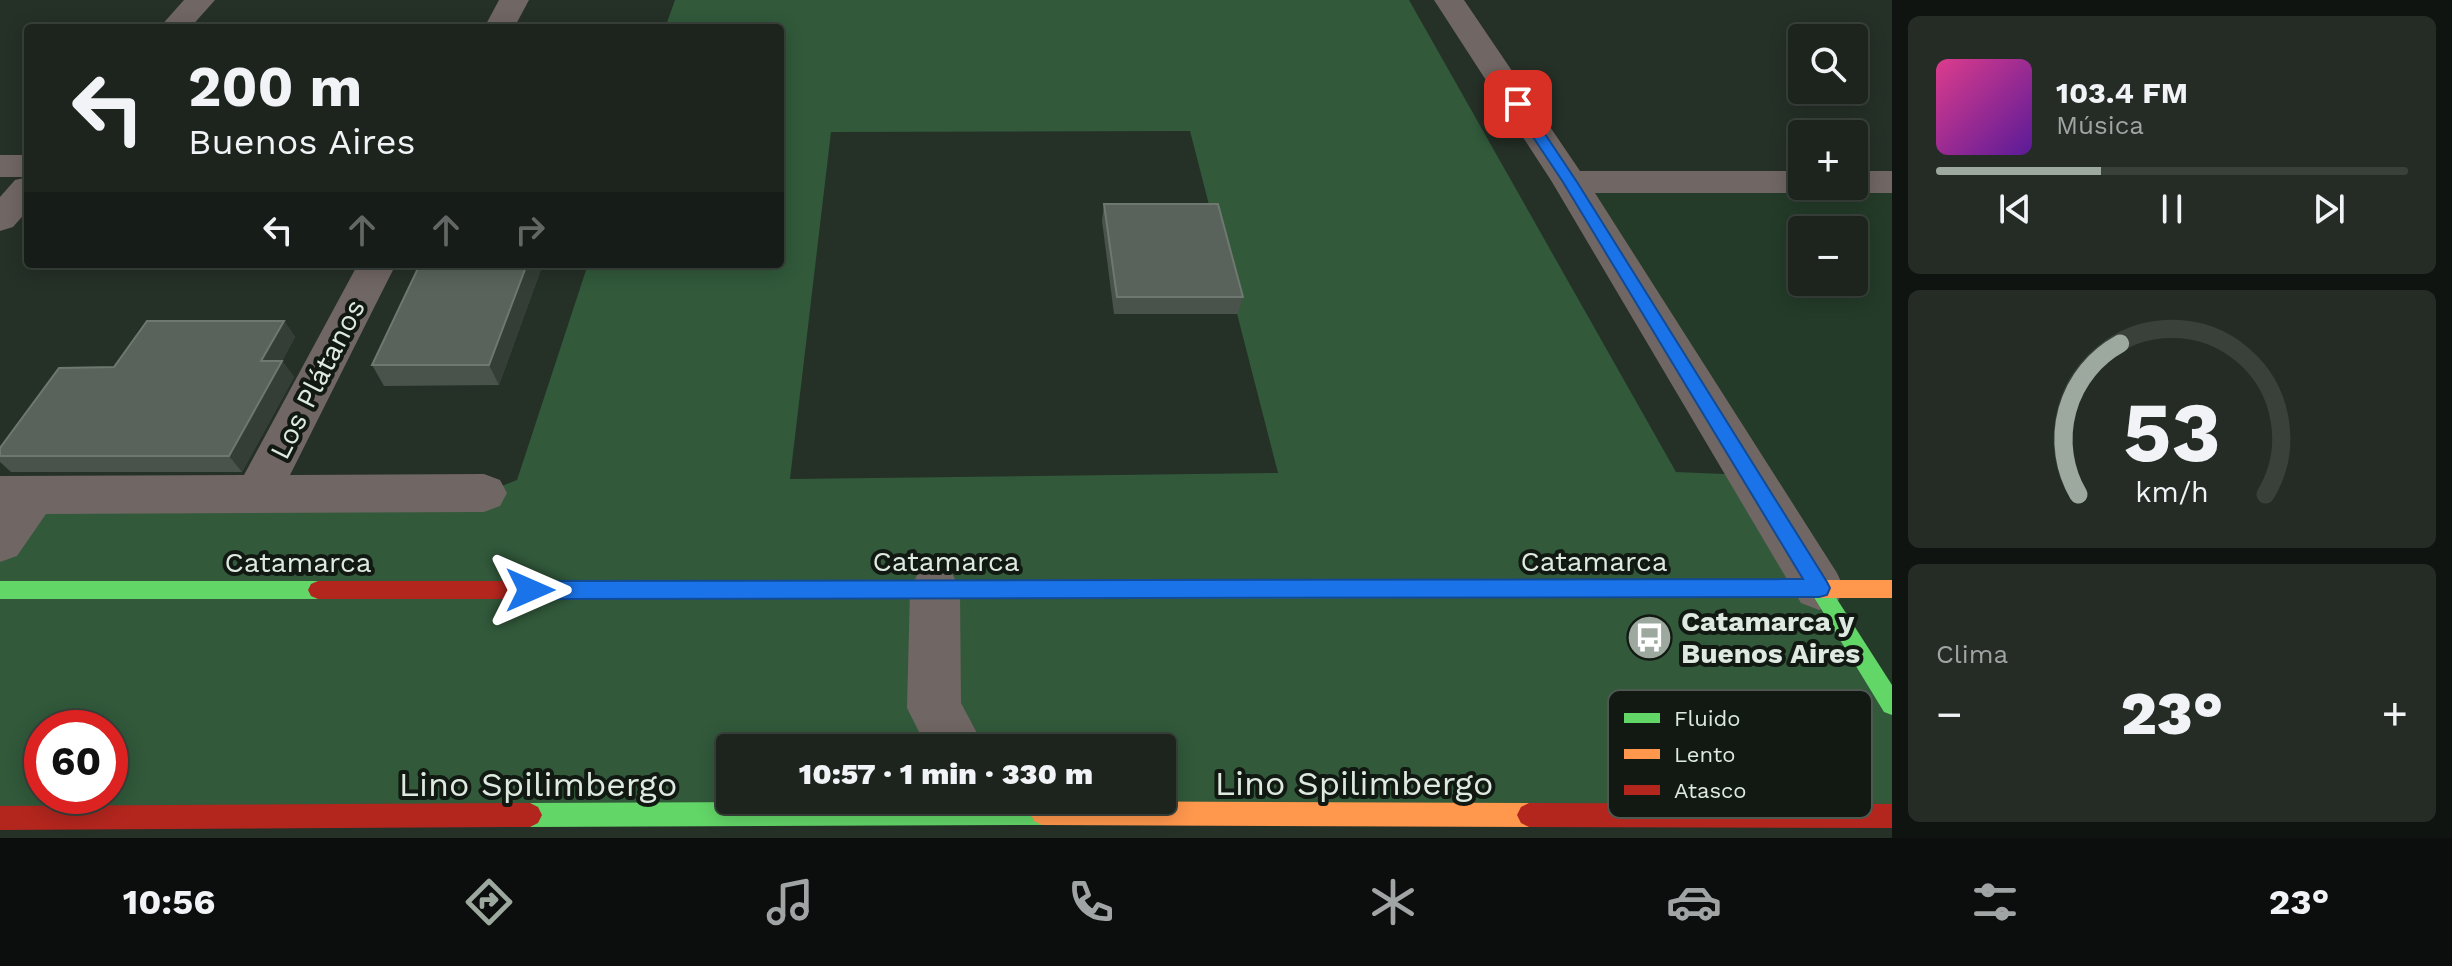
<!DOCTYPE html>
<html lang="es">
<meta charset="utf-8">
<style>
:root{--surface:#1c241d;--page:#252c26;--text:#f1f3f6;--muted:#a0a4a4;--line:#3a413b;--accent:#9da99f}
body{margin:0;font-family:"Work Sans",sans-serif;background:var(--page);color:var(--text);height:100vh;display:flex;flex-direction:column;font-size:30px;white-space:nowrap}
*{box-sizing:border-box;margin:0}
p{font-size:26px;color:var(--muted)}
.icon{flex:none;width:44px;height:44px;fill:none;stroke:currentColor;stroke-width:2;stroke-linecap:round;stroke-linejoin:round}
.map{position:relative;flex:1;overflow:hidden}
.sheet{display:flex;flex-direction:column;gap:16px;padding:16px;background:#0f1410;width:560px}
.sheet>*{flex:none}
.banner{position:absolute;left:24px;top:24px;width:760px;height:244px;border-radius:8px;box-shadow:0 4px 20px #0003,0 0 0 2px var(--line);background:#1c241d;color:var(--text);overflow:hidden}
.controls{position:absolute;left:1788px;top:24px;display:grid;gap:16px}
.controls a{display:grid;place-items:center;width:80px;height:80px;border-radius:8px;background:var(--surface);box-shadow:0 4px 20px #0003,0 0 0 2px var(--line);font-size:40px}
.speed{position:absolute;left:24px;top:710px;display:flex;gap:16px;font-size:40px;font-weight:700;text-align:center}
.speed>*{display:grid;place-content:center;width:104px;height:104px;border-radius:50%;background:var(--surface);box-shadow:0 4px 20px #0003,0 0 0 2px var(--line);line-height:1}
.speed .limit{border:12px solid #d22;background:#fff;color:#111}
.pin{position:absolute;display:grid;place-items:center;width:68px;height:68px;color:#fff;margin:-34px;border-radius:16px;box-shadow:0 4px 12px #0006}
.me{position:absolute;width:88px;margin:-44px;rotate:90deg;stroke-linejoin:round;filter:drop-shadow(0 0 6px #0008)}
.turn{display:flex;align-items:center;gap:28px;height:168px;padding:0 32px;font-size:36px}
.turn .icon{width:104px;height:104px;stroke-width:2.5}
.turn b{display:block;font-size:56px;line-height:68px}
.lanes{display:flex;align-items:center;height:76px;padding:0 32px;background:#0003;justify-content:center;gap:40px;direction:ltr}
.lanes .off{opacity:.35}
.big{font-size:60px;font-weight:800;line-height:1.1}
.sheet .tile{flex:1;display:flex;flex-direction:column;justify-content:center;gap:12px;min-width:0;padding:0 28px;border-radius:12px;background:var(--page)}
.sheet .dial{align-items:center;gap:0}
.dial svg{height:208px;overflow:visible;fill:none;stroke:var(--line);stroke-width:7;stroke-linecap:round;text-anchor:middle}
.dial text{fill:var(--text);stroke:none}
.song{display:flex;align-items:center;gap:24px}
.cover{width:96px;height:96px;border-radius:12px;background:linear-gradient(135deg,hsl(330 70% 55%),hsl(270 70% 35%))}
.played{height:8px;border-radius:4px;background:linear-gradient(90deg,var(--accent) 35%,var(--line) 35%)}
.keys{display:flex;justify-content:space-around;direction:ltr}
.heat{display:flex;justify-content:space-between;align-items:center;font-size:44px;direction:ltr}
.trip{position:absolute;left:716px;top:734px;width:460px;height:80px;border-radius:8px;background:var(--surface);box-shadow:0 4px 20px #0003,0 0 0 2px var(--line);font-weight:800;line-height:80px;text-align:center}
.tab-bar{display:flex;height:128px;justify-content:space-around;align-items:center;background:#0b0e0c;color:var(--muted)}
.tab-bar .icon{width:56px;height:56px}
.tab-bar .current{color:var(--accent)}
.tab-bar b{font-size:36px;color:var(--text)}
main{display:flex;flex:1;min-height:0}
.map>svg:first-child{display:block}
.built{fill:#243b29;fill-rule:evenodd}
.green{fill:#31593a;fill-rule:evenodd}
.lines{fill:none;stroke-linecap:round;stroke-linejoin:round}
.street{fill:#706663;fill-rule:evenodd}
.fast{fill:#63d668;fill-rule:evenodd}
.slow{fill:#ff974d;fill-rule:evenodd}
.jam{fill:#b3261e;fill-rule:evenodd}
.wall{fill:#49524b}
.shaded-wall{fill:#343e36}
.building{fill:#59635b;stroke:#6e7870;stroke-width:2}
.route{fill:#1a73e8;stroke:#114b97;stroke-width:2}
.labels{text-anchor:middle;stroke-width:8;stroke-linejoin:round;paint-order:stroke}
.street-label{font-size:28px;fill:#deeae0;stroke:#111912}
.poi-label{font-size:28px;font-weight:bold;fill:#deeae0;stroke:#111912;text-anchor:start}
.near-street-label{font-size:34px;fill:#deeae0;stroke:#111912}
.key{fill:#111912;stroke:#4e5850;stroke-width:2}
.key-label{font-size:22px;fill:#deeae0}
</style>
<main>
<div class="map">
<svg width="1892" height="838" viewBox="0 0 1892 838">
<rect width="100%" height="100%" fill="#253027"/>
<!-- built -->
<path class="built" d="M1570,182L1802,186L1892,182V705ZM1802,230H1854V282H1802Z"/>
<!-- green -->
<path class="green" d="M675,0H1409L1676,472L1749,475L1892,705V816L0,818V495L484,493L517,480L588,264H780V28H665ZM1190,131L1278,473L790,479L831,132ZM42,728H110V796H42ZM730,748H1162V800H730Z"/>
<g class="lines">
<!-- street -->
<g class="street">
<polygon points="184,0 215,0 190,28 159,28"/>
<polygon points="499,0 529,0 514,28 484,28"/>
<polygon points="1434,0 1464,0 1580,171 1802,171 1802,186 1817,186 1802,193 1595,193 1837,573 1844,588 1837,603 1819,610 1801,603 1552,182"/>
<rect x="0" y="155" width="28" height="22"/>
<polygon points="1854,171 1892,171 1892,193 1854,193 1841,190 1839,186 1854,186"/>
<polygon points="28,177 28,210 13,227 0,231 0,197 15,180"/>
<polygon points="358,264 396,264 290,475 484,474 500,480 507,493 500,506 484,512 46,514 17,556 0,562 0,476 244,475"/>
<polygon points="935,568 953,575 960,590 961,703 985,748 927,748 907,708 910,590 917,575"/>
</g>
<!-- fast -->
<g class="fast">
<polygon points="1819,579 1826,582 1892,685 1892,715 1884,712 1812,594 1809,588 1812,582"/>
<polygon points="1434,580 1441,583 1444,589 1441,595 1434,598 796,599 789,596 786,590 789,584 796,581"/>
<polygon points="0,581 318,581 325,584 328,590 325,596 318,599 0,599"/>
<polygon points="1042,801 1050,805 1054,813 1050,821 1042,825 530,827 522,823 518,815 522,807 530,803"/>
</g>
<!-- slow -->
<g class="slow">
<polygon points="1434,580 1892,580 1892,598 1434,598 1427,595 1424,589 1427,583"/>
<polygon points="1042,801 1529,803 1537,807 1541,815 1537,823 1529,827 1042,825 1034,821 1030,813 1034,805"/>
</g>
<!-- jam -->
<g class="jam">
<polygon points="318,581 796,581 803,584 806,590 803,596 796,599 318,599 311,596 308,590 311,584"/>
<polygon points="530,803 538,807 542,815 538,823 530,827 0,830 0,806"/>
<polygon points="1529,803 1892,804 1892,828 1529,827 1521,823 1517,815 1521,807"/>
</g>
</g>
<!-- wall -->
<g class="wall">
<polygon points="1104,204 1243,297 1238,314 1114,314 1102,221"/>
<polygon points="420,264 543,264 499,385 384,386 372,365"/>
<polygon points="284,321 295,337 282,361 294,377 242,472 11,472 0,462 0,448 114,367"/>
</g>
<!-- shaded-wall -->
<g class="shaded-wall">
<polygon points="527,264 543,264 499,385 489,365"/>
<polygon points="284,321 295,337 273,377 261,361"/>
<polygon points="282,361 294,377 242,472 229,456"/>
</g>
<!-- building -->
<g class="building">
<polygon points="1104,204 1218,204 1243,297 1117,297"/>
<polygon points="420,264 527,264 489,365 372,365"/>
<polygon points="147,321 284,321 261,361 282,361 229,456 0,456 0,448 59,368 114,367"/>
</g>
<!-- route -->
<polygon class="route" points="1513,101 1523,101 1577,182 1827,582 1830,588 1827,595 1819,597 530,599 523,596 520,590 523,583 530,581 1803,579 1563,182 1511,104"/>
<!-- icons -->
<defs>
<symbol id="bus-disc" viewBox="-11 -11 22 22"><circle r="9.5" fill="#9da99f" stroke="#111912"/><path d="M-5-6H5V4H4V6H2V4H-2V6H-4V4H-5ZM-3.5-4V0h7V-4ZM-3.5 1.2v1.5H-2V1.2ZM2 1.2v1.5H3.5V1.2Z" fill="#fff"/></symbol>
</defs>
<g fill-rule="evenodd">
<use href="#bus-disc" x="1624" y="612" width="51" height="51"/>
</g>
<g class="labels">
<!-- street labels -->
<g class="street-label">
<text transform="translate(317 379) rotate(-63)" y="10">Los Plátanos</text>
<text x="946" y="571">Catamarca</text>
<text x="1594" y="571">Catamarca</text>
<text x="298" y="572">Catamarca</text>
</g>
<!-- poi labels -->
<g class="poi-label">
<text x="1681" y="631">Catamarca y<tspan x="1681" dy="32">Buenos Aires</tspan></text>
</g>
<!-- near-street labels -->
<g class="near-street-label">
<text x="1354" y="795">Lino Spilimbergo</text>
<text x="538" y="796">Lino Spilimbergo</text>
</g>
</g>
<!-- legend -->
<rect x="1608" y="690" width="264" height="128" rx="12" class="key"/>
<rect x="1624" y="713" width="36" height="10" fill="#63d668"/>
<rect x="1624" y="749" width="36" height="10" fill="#ff974d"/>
<rect x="1624" y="785" width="36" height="10" fill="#b3261e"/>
<g class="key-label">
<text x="1674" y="726">Fluido</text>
<text x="1674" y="762">Lento</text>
<text x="1674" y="798">Atasco</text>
</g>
</svg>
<div class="controls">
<a><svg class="icon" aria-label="search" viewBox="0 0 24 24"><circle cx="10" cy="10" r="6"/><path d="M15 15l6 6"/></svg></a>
<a>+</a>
<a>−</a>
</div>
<div class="speed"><div class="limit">60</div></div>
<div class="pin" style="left:1518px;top:104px;background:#d93025"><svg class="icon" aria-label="arrive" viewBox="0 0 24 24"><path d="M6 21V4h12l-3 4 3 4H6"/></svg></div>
<svg class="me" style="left:530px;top:590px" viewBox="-20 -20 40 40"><path d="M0-17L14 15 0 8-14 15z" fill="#1a73e8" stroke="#fff" stroke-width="4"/></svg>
<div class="trip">10:57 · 1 min · 330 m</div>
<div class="banner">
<div class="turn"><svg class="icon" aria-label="left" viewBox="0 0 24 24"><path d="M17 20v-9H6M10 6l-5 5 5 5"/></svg><div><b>200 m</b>Buenos Aires</div></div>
<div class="lanes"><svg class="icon" aria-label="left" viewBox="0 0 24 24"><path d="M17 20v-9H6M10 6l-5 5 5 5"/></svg><svg class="icon off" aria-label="ahead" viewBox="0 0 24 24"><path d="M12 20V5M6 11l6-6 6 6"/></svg><svg class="icon off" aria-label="ahead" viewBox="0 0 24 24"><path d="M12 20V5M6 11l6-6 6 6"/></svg><svg class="icon off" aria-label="right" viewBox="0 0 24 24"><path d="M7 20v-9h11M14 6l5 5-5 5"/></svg></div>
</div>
</div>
<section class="sheet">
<div class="tile">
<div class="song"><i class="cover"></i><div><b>103.4 FM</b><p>Música</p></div></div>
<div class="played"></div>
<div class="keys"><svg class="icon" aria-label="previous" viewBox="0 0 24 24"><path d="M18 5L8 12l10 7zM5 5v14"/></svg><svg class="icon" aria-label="pause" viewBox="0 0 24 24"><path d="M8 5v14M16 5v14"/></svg><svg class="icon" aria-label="next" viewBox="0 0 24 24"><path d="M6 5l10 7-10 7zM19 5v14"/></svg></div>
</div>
<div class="tile dial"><svg viewBox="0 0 100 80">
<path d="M14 69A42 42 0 1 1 86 69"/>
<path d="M14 69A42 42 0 0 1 30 11" stroke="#9da99f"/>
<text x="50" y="56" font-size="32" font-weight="700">53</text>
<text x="50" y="72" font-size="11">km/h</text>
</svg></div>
<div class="tile"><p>Clima</p>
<div class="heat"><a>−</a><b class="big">23°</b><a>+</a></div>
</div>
</section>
</main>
<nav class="tab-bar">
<b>10:56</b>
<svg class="icon current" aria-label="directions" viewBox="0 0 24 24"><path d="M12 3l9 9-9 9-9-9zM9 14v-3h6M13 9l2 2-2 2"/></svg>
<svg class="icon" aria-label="music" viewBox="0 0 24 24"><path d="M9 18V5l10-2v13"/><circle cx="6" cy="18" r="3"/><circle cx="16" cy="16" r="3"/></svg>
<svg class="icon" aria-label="phone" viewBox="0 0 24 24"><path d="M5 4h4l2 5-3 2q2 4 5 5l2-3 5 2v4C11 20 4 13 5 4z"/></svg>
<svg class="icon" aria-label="climate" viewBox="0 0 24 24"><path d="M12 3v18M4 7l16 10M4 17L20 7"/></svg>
<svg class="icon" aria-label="car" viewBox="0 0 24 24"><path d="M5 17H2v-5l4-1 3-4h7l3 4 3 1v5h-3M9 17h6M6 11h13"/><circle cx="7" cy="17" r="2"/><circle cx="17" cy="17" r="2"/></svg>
<svg class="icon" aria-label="filters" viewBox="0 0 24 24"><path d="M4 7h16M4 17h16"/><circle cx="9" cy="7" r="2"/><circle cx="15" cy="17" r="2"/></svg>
<b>23°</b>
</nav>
